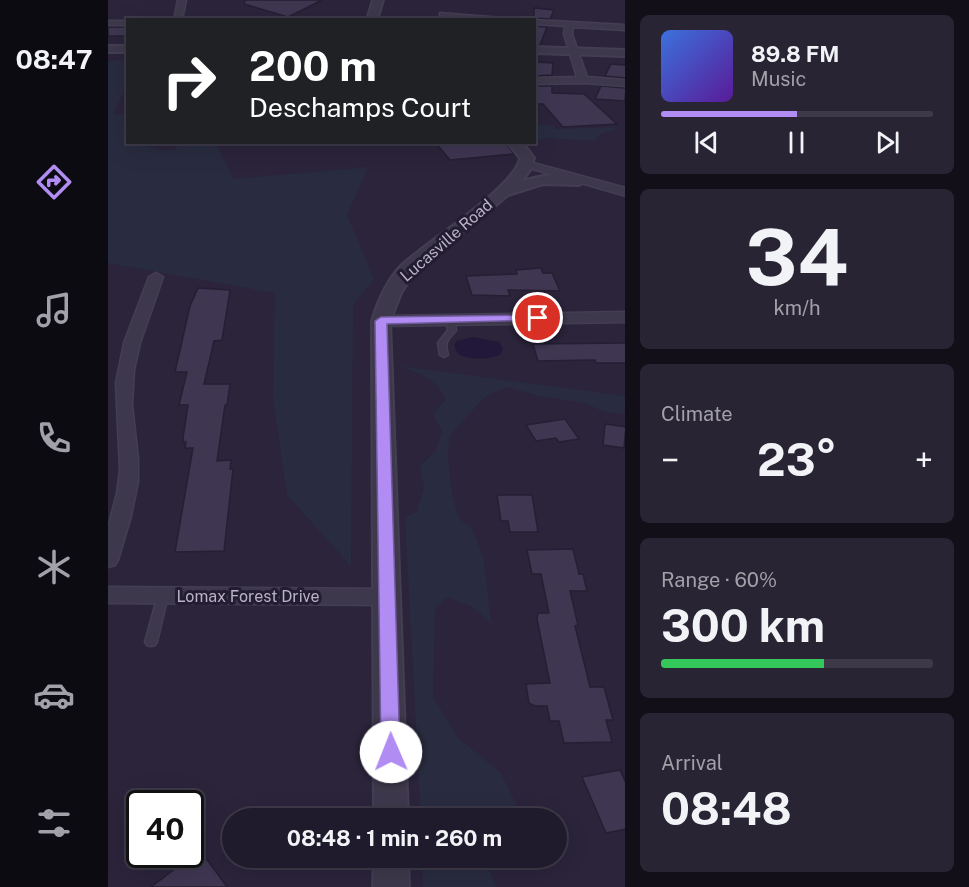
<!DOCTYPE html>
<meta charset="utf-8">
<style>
:root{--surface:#201b2c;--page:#282434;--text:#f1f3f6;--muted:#a2a1a9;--line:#3d3948;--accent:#b08cf3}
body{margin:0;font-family:"Public Sans",sans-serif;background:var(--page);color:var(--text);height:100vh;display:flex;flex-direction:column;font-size:22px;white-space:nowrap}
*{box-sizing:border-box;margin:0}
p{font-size:20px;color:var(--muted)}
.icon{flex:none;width:33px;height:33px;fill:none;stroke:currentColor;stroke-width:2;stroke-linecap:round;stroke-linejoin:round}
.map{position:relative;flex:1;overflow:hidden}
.details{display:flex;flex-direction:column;gap:15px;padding:15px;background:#120f18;width:344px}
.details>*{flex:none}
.hud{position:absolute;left:18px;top:18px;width:410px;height:126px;border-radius:0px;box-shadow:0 6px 24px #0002,0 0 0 2px var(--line);background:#202124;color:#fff;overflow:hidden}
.speed{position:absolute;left:18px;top:790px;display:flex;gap:12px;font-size:30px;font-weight:700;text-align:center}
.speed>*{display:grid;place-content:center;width:78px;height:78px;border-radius:50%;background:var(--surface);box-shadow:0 6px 24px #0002,0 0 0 2px var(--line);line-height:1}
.speed .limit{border:3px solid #111;border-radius:9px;background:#fff;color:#111}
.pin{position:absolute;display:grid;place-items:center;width:51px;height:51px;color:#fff;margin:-26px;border:3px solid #fff;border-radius:50%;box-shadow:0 2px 6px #0007}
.me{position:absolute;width:66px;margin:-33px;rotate:359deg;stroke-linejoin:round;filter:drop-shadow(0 0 4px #0008)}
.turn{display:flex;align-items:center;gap:21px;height:126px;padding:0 24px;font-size:27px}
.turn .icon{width:78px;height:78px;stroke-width:2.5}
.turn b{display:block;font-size:42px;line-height:51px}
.big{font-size:45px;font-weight:700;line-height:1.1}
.details .card{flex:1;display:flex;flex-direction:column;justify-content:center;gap:9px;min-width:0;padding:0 21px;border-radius:9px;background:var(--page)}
.details .dial{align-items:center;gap:0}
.dial b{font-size:78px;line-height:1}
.song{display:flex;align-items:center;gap:18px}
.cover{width:72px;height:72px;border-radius:9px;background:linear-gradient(135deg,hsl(220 70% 55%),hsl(270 70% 35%))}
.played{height:6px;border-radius:3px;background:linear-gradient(90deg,var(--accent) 50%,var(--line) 50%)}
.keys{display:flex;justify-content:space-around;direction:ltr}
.heat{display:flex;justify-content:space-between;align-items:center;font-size:33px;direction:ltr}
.charge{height:9px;border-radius:4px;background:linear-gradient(90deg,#34c759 60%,var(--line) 0)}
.trip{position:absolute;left:114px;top:808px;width:345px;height:60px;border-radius:30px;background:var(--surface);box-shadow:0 6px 24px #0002,0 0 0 2px var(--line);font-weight:700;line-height:60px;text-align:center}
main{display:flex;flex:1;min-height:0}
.tabs{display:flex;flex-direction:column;width:108px;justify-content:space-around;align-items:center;background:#0d0b12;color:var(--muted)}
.tabs .icon{width:42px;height:42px}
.tabs .on{color:var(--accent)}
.tabs b{font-size:27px;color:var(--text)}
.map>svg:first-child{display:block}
.green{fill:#292c40}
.water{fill:#221839}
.building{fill:#3f3652;stroke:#251f33;stroke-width:1.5}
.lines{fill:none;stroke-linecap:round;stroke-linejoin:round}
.service-casing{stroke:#443e52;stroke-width:3}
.minor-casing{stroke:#443e52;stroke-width:3}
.tertiary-casing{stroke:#443e52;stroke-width:4}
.service{fill:#3e384c;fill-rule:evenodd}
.minor{fill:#3e384c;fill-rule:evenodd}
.tertiary{fill:#3e384c;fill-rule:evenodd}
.route{fill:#b08cf3;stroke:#725b9e;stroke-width:1.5}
.labels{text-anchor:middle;stroke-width:6;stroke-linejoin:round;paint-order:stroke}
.street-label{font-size:16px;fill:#bab3c7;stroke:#231d31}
</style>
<main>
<nav class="tabs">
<b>08:47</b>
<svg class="icon on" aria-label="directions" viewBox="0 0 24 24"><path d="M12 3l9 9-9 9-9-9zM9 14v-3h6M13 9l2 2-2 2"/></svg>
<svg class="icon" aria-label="music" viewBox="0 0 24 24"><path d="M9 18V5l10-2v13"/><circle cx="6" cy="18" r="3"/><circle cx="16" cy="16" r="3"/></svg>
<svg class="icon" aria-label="phone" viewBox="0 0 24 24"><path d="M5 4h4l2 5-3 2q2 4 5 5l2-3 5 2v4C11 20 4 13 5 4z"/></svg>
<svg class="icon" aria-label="climate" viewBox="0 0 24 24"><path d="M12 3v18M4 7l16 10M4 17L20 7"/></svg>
<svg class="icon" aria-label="car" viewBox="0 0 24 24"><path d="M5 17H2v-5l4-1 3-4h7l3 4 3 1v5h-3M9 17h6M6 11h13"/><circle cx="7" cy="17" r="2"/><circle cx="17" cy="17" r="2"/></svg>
<svg class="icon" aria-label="filters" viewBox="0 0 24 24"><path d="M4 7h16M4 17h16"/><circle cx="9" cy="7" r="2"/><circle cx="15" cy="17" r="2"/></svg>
</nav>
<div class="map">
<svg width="518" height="887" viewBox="0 0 518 887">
<rect width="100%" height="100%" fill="#2b243b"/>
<!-- green -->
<g class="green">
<polygon points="19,60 19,83 6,114 19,115 20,142 32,143 33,145 56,151 66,150 73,143 108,143 125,179 260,167 239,215 266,279 245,305 243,566 179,495 165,399 167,293 0,263 0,61"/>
<polygon points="426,124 446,126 448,129 512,127 491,135 486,141 438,138 418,143 426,142"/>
<path d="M291,366L517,396V414L497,412L476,403L432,396L399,387L378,396L347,429L341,438L340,459L344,494L351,519L365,530L376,560L383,624L365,607L339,597L327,608L325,697L351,739L392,772L416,819H313L297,518L309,512L316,487L312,466L328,451L334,431L325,414L338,399C326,377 313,374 291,366Z"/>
<polygon points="314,858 393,858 381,871 388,887 315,887"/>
</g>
<!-- water -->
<path class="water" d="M365,337L391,342L395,349L392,355C381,360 360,360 350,354L346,345L349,341Z"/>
<!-- building -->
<g class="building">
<polygon points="137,0 214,0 180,17 136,4"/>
<polygon points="426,8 446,10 442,19 426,18"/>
<polygon points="426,26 439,27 432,45 426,45"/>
<rect x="0" y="27" width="20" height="9"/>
<polygon points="426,62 445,63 444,75 426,76"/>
<polygon points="503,64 518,65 518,78 497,76"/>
<polygon points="426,86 444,86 444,93 476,94 509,124 455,127 435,104 426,104"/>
<polygon points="493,86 518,88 517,101 487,99"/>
<polygon points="327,142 397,142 406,154 342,160"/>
<polygon points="433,268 435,273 444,273 452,291 400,290 402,296 364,295 358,276 409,274 408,270"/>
<polygon points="90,288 122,290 114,340 106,341 96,384 122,384 119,405 117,405 109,461 123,460 122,469 125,469 116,551 67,552 85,448 77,448 78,442 76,443 75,438 80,405 71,405 79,372 67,372 82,306"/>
<polygon points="518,343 518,363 488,363 487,360 430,361 425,344"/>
<polygon points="457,419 471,439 451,442 448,438 428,441 418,425"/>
<polygon points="497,424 518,427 516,448 495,445"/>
<polygon points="389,495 424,495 430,532 402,532 400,521 393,521"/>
<polygon points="465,549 471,574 475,574 479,591 462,591 470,625 467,626 482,687 496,687 505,720 498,720 504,742 456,743 451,721 442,721 439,706 427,706 421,703 418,684 442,683 429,619 430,613 441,613 433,574 424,574 419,550"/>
<polygon points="512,770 518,783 518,829 498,833 474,777"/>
<polygon points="92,850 119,887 43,887"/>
</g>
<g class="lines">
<defs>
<g id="service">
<path d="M339,317H342L346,319L348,330C340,340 336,341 340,355L336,357L332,355L330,343L340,330L338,319Z"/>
<polygon points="55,591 59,592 60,595 49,642 47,645 43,646 39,645 37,642 50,595 51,592"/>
</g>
<g id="minor">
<polygon points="70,0 78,0 74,20 66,20"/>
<polygon points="332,13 394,18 398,20 335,17 332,17"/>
<polygon points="426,20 518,25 518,30 465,27 464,34 479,77 518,80 518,86 475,83 426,84 426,78 469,77 456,34 457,26 426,24"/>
<rect x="0" y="21" width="20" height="4"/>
<polygon points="418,161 518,188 518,196 414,166 414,162"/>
<polygon points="48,273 55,277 32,343 26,370 24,405 30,459 30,482 23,516 10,560 7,565 0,567 0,528 9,493 12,470 8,383 16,343 41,277"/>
<polygon points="518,312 518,322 273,326 265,321 273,316"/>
<polygon points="0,587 280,589 288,591 291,597 288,603 280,605 0,603"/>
</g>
<g id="tertiary">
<polygon points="265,0 275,0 269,20 259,20"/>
<rect x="0" y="46" width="20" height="6"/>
<polygon points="426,47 518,50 518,56 426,53"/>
<path d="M399,142H414L426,158L422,170L413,182C427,176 467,169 478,181L471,185L435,184L400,195L306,273L293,293L282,321L300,819H266L264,321C270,301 279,280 294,265C317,243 408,187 412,158Z"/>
<polygon points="266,858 300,858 301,887 265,887"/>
</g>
</defs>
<!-- service casing -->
<use href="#service" class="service-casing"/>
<!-- minor casing -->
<use href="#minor" class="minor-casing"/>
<!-- tertiary casing -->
<use href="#tertiary" class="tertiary-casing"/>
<!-- service -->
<use href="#service" class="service"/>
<!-- minor -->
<use href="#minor" class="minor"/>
<!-- tertiary -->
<use href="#tertiary" class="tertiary"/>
</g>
<!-- route -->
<polygon class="route" points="430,315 434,316 434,320 279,324 292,752 289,758 283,760 276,758 273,752 267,321 273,317"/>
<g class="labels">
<!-- street labels -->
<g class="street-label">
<text transform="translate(338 240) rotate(-41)" y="6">Lucasville Road</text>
<text x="140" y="602">Lomax Forest Drive</text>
</g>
</g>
</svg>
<div class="speed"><div class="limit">40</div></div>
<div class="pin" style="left:430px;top:318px;background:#d93025"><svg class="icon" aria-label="arrive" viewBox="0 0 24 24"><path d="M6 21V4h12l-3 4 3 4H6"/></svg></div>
<svg class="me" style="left:283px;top:752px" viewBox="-20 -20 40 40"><circle r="19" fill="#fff"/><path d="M0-13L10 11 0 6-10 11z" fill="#b08cf3"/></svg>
<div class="trip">08:48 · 1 min · 260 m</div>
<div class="hud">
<div class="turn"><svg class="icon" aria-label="right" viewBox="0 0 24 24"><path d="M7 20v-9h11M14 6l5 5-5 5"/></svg><div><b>200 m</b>Deschamps Court</div></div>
</div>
</div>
<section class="details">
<div class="card">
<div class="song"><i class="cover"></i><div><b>89.8 FM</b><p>Music</p></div></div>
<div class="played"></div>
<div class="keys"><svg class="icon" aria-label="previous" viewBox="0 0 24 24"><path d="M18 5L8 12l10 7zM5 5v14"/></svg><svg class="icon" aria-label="pause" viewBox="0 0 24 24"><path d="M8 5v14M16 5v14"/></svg><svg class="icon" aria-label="next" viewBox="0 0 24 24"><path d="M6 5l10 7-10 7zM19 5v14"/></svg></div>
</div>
<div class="card dial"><b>34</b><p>km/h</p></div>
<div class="card"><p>Climate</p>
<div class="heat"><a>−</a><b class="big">23°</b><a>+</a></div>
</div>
<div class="card"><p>Range · 60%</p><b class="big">300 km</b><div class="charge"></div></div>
<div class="card"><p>Arrival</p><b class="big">08:48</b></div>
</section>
</main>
